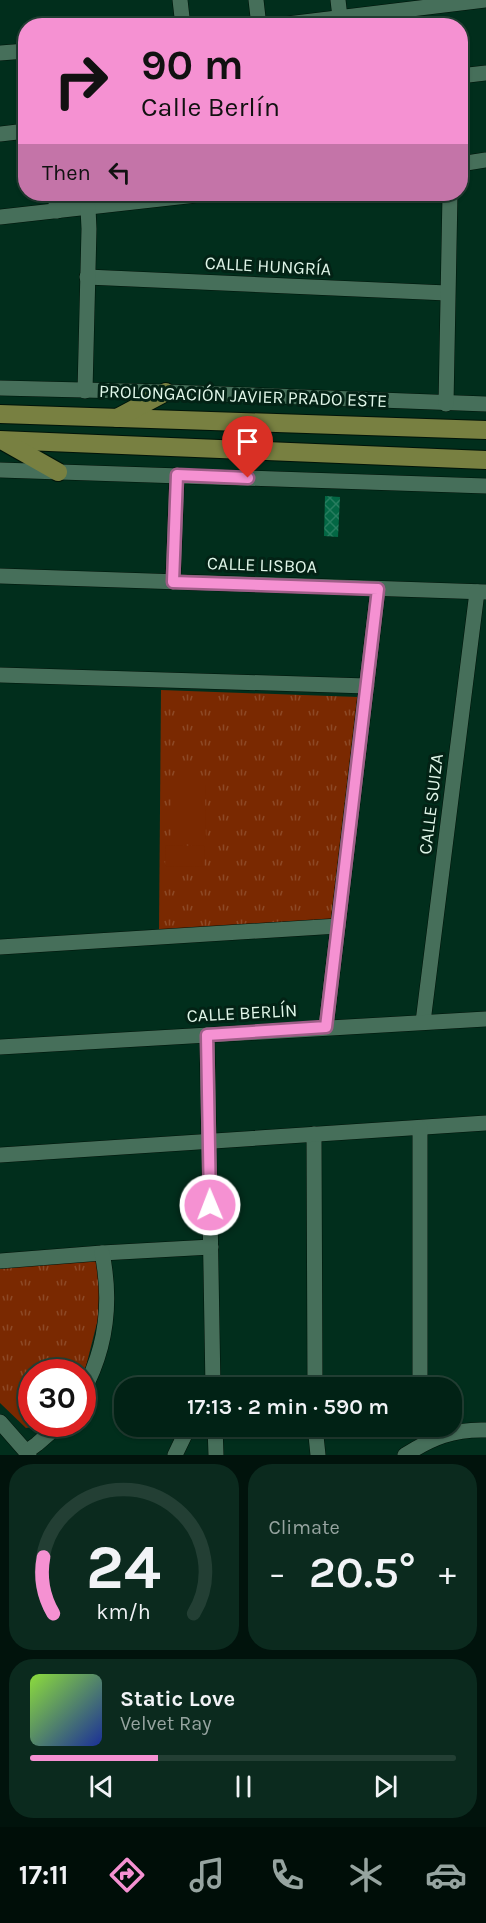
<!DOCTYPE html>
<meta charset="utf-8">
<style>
:root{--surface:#012215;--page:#0b2a1e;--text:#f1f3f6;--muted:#96a4a0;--line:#233f34;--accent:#f591d2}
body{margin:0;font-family:Karla,sans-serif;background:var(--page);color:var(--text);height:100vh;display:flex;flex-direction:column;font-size:22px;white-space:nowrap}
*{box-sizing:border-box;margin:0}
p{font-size:20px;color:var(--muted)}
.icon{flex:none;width:33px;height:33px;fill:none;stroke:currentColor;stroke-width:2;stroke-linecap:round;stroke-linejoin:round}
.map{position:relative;height:1455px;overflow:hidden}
.details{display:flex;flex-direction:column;gap:9px;padding:9px;background:#01130c;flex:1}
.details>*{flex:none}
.guide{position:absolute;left:18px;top:18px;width:450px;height:183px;border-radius:24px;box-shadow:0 2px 4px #0004,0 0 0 2px var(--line);background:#f591d2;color:#111;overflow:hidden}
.speed{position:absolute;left:18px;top:1359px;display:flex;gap:12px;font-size:30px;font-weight:700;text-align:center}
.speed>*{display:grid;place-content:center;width:78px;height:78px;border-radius:50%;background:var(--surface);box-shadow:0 2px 4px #0004,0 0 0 2px var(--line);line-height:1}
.speed .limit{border:9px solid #d22;background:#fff;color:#111}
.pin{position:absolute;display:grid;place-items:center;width:51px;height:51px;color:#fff;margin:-62px -26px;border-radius:50% 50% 50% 0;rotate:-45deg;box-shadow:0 0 6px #0007}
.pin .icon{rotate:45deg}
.me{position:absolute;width:66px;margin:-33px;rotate:359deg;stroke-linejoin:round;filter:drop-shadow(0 0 4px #0008)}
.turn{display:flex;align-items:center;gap:21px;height:126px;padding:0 24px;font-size:27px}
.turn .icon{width:78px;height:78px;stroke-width:2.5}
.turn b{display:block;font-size:42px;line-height:51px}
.then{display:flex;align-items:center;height:57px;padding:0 24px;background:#0003;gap:12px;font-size:22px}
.big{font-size:45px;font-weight:600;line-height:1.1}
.details .widget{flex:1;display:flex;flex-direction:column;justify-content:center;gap:9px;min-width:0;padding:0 21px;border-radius:24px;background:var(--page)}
.details .dial{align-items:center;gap:0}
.dial svg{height:156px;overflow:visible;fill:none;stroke:var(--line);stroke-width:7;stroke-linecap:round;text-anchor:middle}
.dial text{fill:var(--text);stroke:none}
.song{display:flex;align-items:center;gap:18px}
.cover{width:72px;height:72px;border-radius:9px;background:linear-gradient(135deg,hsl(90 70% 55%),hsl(230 70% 35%))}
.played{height:6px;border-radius:3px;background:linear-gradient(90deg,var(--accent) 30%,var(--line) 30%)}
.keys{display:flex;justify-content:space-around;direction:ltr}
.heat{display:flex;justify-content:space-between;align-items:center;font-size:33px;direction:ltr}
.details .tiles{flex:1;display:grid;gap:9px;grid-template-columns:1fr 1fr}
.widget:last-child{grid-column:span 2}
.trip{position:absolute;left:114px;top:1377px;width:348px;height:60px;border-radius:24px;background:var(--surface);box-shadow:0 2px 4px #0004,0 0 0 2px var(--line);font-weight:600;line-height:60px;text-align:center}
.dock{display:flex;height:96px;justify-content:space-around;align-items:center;background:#000e08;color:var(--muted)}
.dock .icon{width:42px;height:42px}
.dock .selected{color:var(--accent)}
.dock b{font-size:27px;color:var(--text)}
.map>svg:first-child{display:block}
.park{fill:url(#park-tufts)}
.pitch{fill:#7a2901}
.building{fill:url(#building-cross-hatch)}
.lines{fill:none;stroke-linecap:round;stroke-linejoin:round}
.minor-casing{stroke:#011309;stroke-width:16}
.major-casing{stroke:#011309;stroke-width:20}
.minor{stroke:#466f5a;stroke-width:15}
.major{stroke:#788041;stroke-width:18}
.route-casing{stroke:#9f5e88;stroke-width:15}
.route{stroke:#f591d2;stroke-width:10}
.labels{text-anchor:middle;stroke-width:6;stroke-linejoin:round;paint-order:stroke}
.street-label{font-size:18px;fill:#e0f6e9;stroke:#032215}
</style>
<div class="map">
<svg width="486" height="1455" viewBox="0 0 486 1455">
<defs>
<pattern id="park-tufts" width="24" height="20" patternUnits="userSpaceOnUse" patternTransform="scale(1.5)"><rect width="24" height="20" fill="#7a2901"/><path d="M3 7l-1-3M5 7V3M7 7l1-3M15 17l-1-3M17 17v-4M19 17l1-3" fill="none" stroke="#8d4926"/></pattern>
<pattern id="building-cross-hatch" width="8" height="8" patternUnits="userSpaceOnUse" patternTransform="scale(1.5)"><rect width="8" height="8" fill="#036744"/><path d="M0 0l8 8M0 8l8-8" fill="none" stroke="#277d5f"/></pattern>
</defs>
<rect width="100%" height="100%" fill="#012e1c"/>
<!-- park -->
<g class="park">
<polygon points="161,690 358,697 332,920 159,932"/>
<polygon points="100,1260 98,1319 83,1378 82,1372 32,1372 32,1424 51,1424 26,1428 0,1403 0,1268"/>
</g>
<!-- pitch -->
<g class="pitch">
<polygon points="171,784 205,784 206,840 171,840"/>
<polygon points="166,845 205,846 204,867 165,866"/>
</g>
<!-- building -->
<polygon class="building" points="325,496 340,497 338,537 324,536"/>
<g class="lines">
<defs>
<g id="minor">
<polyline points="180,0 183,26"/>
<polyline points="256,0 259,26"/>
<polyline points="338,0 340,17"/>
<polyline points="271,26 485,0"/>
<polyline points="0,53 26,51"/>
<polyline points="460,76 486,73"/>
<polyline points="0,134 26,131"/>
<polyline points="460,164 486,160"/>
<polyline points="55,194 57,211"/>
<polyline points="0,217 205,194"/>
<polyline points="87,277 447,293"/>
<polyline points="0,388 166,392 486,404"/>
<polyline points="85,391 89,229 88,208"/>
<polyline points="446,404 450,194"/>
<polyline points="0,470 486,486"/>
<polyline points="0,576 486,592"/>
<polyline points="173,582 177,475"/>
<polyline points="0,675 367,686"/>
<polyline points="0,947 338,926"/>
<polyline points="423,1022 477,592"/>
<polyline points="326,1027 378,589"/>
<polyline points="207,1035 213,1388"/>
<polyline points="0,1047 486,1019"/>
<polyline points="314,1134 315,1388"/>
<polyline points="0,1155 486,1123"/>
<polyline points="0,1261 102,1253 211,1247"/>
<polyline points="420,1388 420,1128"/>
<path d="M82,1393C107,1348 112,1302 102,1253"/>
<polyline points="0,1422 29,1455"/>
<polyline points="215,1426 216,1455"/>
<polyline points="315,1426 318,1455"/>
<polyline points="26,1452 37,1444 60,1424"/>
<polyline points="175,1455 189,1426"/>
<path d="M405,1455C432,1438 453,1429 486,1430"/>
</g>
<g id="major">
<polyline points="0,414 486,430"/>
<polyline points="117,418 166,392"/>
<polyline points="0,440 486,460"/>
<polyline points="5,442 58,472"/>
</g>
</defs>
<!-- minor casing -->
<use href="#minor" class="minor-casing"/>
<!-- major casing -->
<use href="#major" class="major-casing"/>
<!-- minor -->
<use href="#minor" class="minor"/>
<!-- major -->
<use href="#major" class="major"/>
</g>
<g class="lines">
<defs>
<polyline id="route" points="210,1205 207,1035 326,1027 378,589 173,582 177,475 248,478"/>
</defs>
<!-- route casing -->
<use href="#route" class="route-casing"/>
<!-- route -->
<use href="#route" class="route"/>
</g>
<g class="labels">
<!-- street labels -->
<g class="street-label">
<text transform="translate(268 266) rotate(3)" y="6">CALLE HUNGRÍA</text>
<text transform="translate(243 396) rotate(2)" y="6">PROLONGACIÓN JAVIER PRADO ESTE</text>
<text transform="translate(262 565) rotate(2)" y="6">CALLE LISBOA</text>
<text transform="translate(431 804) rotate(-83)" y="6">CALLE SUIZA</text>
<text transform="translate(242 1013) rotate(-3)" y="6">CALLE BERLÍN</text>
</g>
</g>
</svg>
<div class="speed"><div class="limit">30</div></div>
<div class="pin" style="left:248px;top:478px;background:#d93025"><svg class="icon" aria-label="arrive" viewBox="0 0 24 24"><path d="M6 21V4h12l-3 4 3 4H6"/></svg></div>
<svg class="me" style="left:210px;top:1205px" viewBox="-20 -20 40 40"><circle r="17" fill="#f591d2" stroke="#fff" stroke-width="3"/><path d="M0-11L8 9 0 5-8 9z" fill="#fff"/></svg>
<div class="trip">17:13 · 2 min · 590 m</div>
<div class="guide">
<div class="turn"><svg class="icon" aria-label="right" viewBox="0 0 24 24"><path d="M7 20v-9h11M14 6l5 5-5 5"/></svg><div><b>90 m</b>Calle Berlín</div></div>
<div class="then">Then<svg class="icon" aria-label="left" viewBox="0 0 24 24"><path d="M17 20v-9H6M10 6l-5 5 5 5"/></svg></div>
</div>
</div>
<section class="details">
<div class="tiles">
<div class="widget dial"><svg viewBox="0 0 100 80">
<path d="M14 69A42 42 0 1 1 86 69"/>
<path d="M14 69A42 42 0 0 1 9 40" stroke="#f591d2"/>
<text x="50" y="56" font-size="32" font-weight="700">24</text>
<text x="50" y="72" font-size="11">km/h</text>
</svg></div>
<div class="widget"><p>Climate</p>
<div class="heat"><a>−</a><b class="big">20.5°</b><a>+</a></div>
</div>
<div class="widget">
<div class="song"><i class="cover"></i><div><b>Static Love</b><p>Velvet Ray</p></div></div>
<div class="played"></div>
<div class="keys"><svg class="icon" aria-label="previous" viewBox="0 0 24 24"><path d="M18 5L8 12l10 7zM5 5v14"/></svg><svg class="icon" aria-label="pause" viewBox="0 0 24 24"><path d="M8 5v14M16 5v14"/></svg><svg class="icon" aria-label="next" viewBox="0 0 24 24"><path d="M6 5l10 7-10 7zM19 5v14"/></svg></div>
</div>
</div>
</section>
<nav class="dock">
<b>17:11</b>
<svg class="icon selected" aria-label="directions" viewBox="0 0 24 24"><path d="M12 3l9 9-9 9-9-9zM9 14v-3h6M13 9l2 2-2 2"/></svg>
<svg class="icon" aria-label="music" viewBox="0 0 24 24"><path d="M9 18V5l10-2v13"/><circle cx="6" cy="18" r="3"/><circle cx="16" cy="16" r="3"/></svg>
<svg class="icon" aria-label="phone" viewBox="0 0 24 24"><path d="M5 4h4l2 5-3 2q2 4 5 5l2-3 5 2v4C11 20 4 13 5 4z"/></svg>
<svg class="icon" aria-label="climate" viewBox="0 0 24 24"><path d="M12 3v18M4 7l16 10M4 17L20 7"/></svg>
<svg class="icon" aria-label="car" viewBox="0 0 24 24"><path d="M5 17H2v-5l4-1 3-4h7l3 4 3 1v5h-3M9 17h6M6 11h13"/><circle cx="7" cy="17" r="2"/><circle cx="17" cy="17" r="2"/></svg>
</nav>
